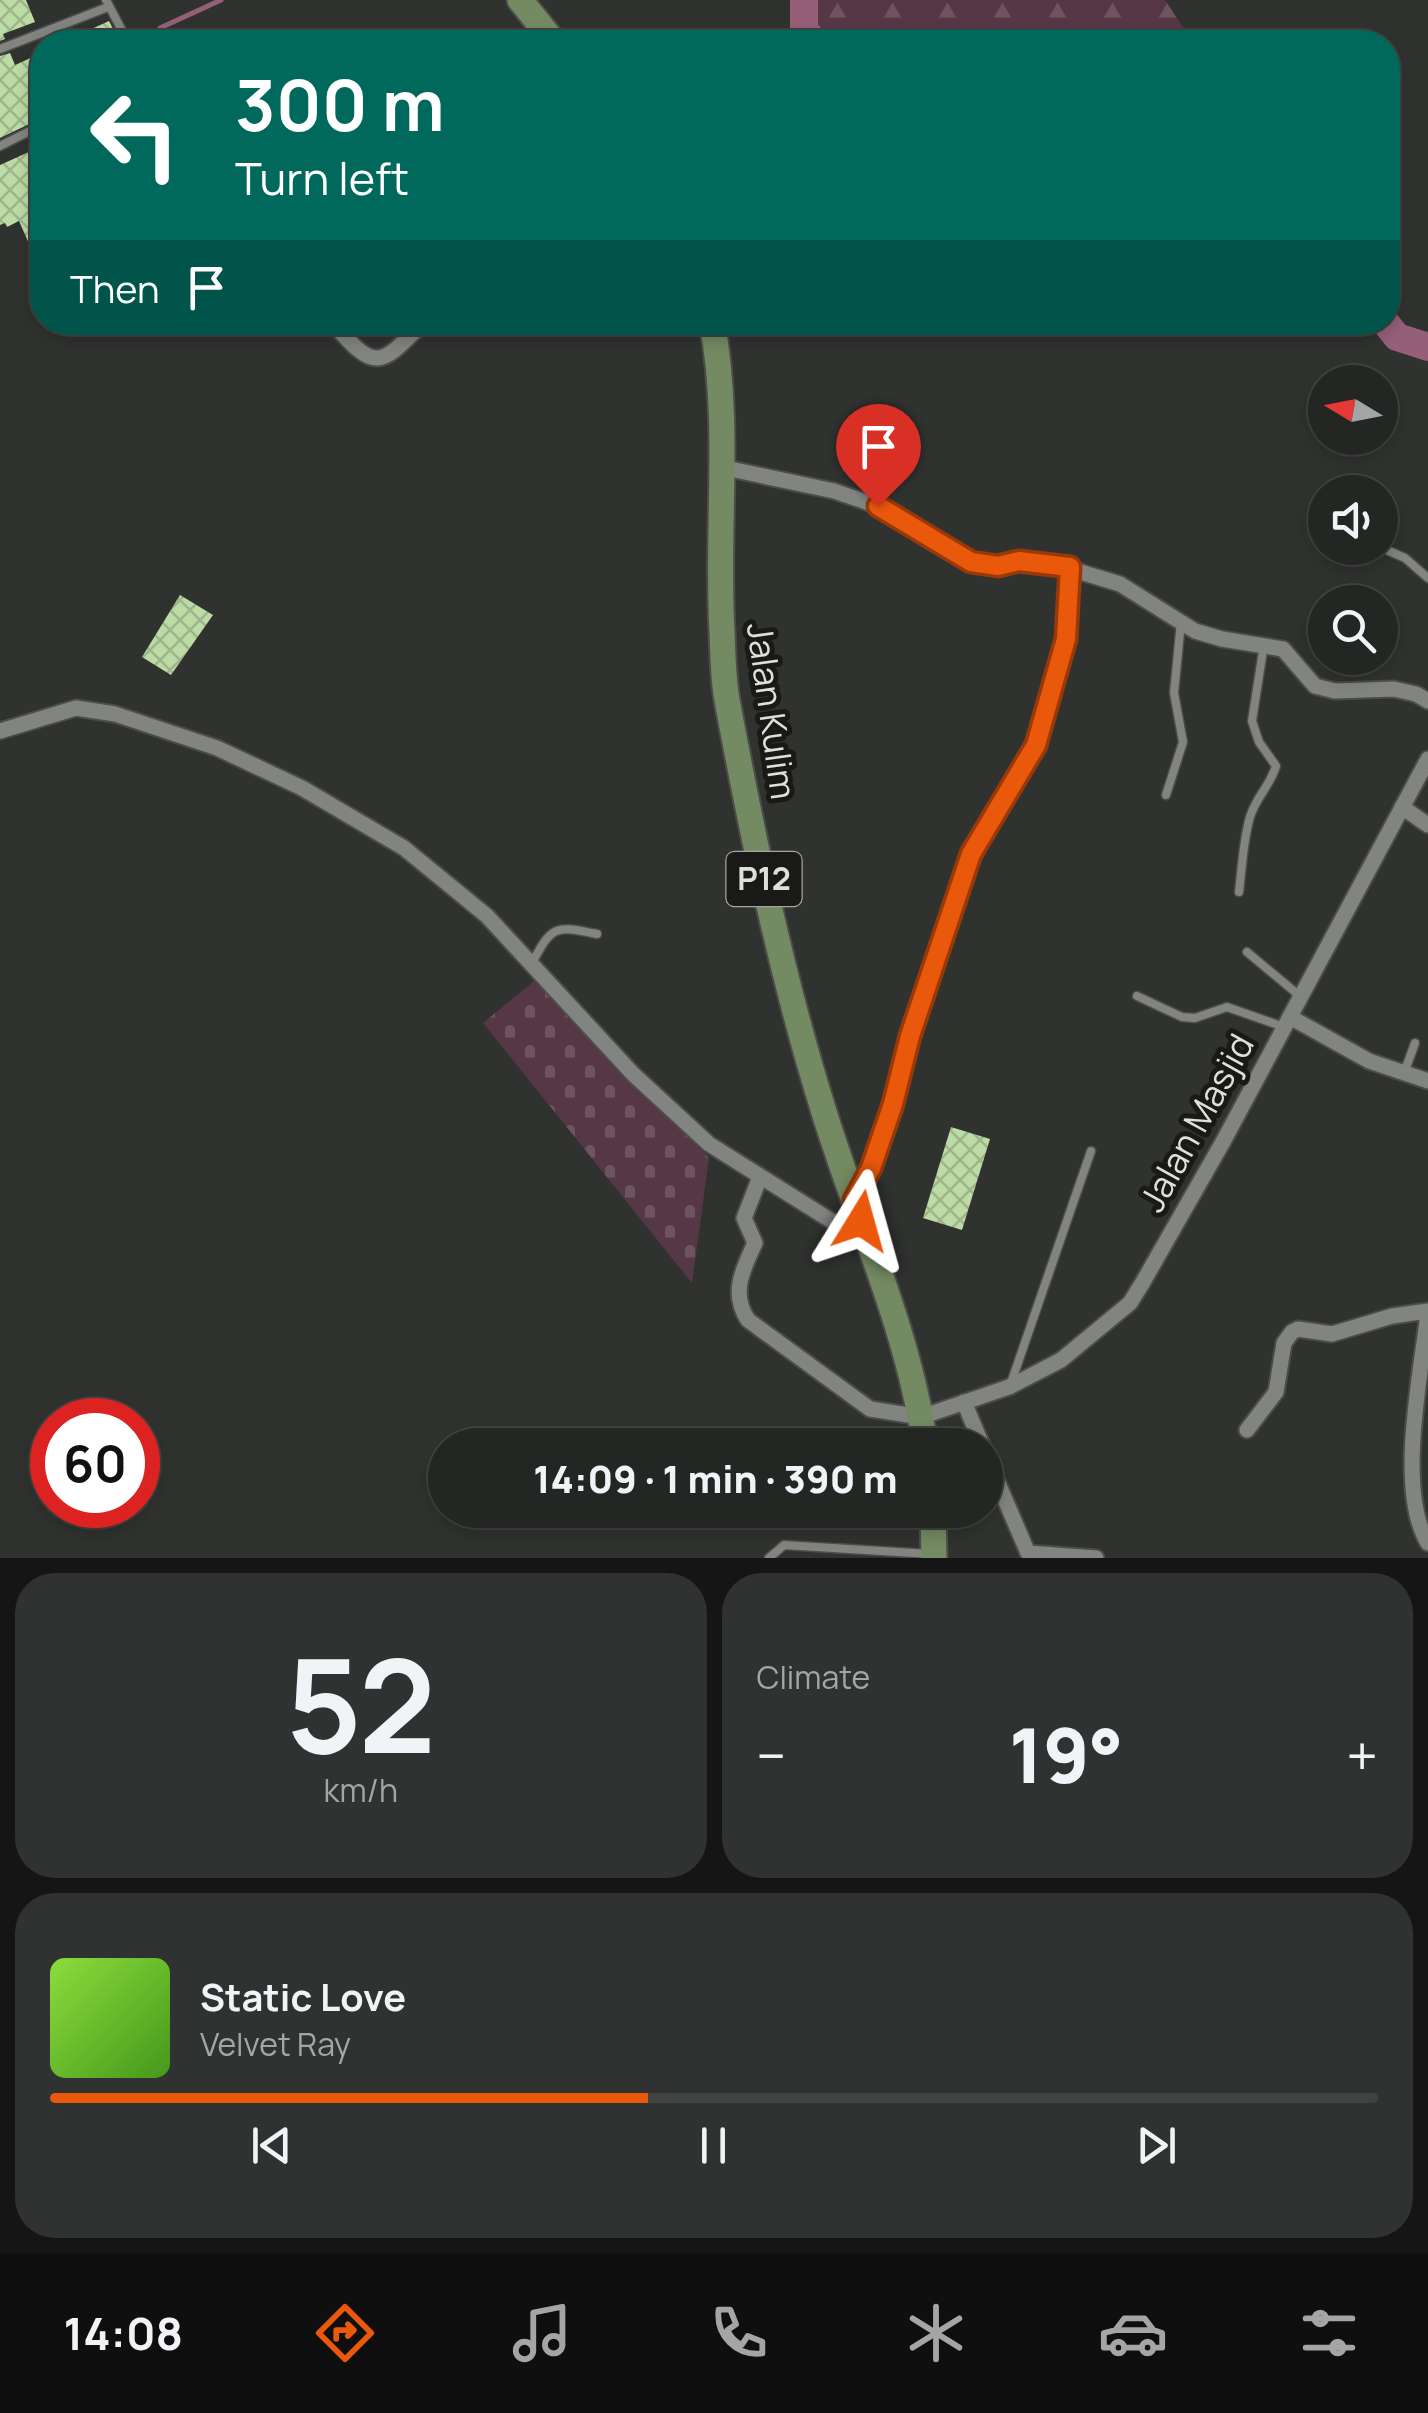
<!DOCTYPE html>
<meta charset="utf-8">
<style>
:root{--surface:#242624;--page:#303231;--text:#f1f3f6;--muted:#a3a5a6;--line:#414341;--accent:#ea580c}
body{margin:0;font-family:Manrope,sans-serif;background:var(--page);color:var(--text);height:100vh;display:flex;flex-direction:column;font-size:38px;white-space:nowrap}
*{box-sizing:border-box;margin:0}
p{font-size:32px;color:var(--muted)}
.icon{flex:none;width:55px;height:55px;fill:none;stroke:currentColor;stroke-width:2;stroke-linecap:round;stroke-linejoin:round}
.map{position:relative;height:1558px;overflow:hidden}
.side{display:flex;flex-direction:column;gap:15px;padding:15px;background:#141514;flex:1}
.side>*{flex:none}
.hud{position:absolute;left:30px;top:30px;width:1370px;height:305px;border-radius:40px;box-shadow:0 5px 15px #0003,0 0 0 2px var(--line);background:#00695c;color:#fff;overflow:hidden}
.needle{width:65px;rotate:280deg}
.tools{position:absolute;left:1308px;top:365px;display:grid;gap:20px}
.tools a{display:grid;place-items:center;width:90px;height:90px;border-radius:50%;background:var(--surface);box-shadow:0 5px 15px #0003,0 0 0 2px var(--line);font-size:50px}
.speed{position:absolute;left:30px;top:1398px;display:flex;gap:20px;font-size:50px;font-weight:700;text-align:center}
.speed>*{display:grid;place-content:center;width:130px;height:130px;border-radius:50%;background:var(--surface);box-shadow:0 5px 15px #0003,0 0 0 2px var(--line);line-height:1}
.speed .limit{border:15px solid #d22;background:#fff;color:#111}
.pin{position:absolute;display:grid;place-items:center;width:85px;height:85px;color:#fff;margin:-102px -42px;border-radius:50% 50% 50% 0;rotate:-45deg;box-shadow:0 0 10px #0007}
.pin .icon{rotate:45deg}
.me{position:absolute;width:110px;margin:-55px;rotate:8deg;stroke-linejoin:round;filter:drop-shadow(0 0 8px #0008)}
.turn{display:flex;align-items:center;gap:35px;height:210px;padding:0 40px;font-size:45px}
.turn .icon{width:130px;height:130px;stroke-width:2.5}
.turn b{display:block;font-size:70px;line-height:85px}
.then{display:flex;align-items:center;height:95px;padding:0 40px;background:#0003;gap:20px;font-size:38px}
.big{font-size:75px;font-weight:800;line-height:1.1}
.side .widget{flex:1;display:flex;flex-direction:column;justify-content:center;gap:15px;min-width:0;padding:0 35px;border-radius:40px;background:var(--page)}
.side .dial{align-items:center;gap:0}
.dial b{font-size:130px;line-height:1}
.song{display:flex;align-items:center;gap:30px}
.cover{width:120px;height:120px;border-radius:15px;background:linear-gradient(135deg,hsl(90 70% 55%),hsl(100 70% 35%))}
.played{height:10px;border-radius:5px;background:linear-gradient(90deg,var(--accent) 45%,var(--line) 45%)}
.keys{display:flex;justify-content:space-around;direction:ltr}
.heat{display:flex;justify-content:space-between;align-items:center;font-size:55px;direction:ltr}
.side .tiles{flex:1;display:grid;gap:15px;grid-template-columns:1fr 1fr}
.widget:last-child{grid-column:span 2}
.trip{position:absolute;left:428px;top:1428px;width:575px;height:100px;border-radius:50px;background:var(--surface);box-shadow:0 5px 15px #0003,0 0 0 2px var(--line);font-weight:800;line-height:100px;text-align:center}
.tabs{display:flex;height:160px;justify-content:space-around;align-items:center;background:#0e0f0e;color:var(--muted)}
.tabs .icon{width:70px;height:70px}
.tabs .on{color:var(--accent)}
.tabs b{font-size:45px;color:var(--text)}
.map>svg:first-child{display:block}
.forest{fill:url(#forest-firs)}
.cemetery{fill:url(#cemetery-stones)}
.lines{fill:none;stroke-linecap:round;stroke-linejoin:round}
.stream{stroke:#955f78;stroke-width:5}
.river{stroke:#955f78;stroke-width:28}
.building{fill:url(#building-cross-hatch)}
.service-casing{stroke:#4c4d4b;stroke-width:11}
.minor-casing{stroke:#4c4d4b;stroke-width:19}
.primary-casing{stroke:#4c4d4b;stroke-width:29}
.service{stroke:#828481;stroke-width:8}
.minor{stroke:#828481;stroke-width:15}
.primary{stroke:#748a62;stroke-width:25}
.route-casing{stroke:#983908;stroke-width:25}
.route{stroke:#ea580c;stroke-width:18}
.labels{text-anchor:middle;stroke-width:10;stroke-linejoin:round;paint-order:stroke}
.shield{fill:#191918;stroke:#a4a4a3;stroke-width:2.5}
.shield-label{font-size:32px;font-weight:bold;fill:#dfe0de}
.street-label{font-size:35px;fill:#dfe0de;stroke:#191918}
</style>
<div class="map">
<svg width="1428" height="1558" viewBox="0 0 1428 1558">
<defs>
<pattern id="forest-firs" width="22" height="20" patternUnits="userSpaceOnUse" patternTransform="scale(2.5)"><rect width="22" height="20" fill="#563745"/><path d="M5 1l3.5 6h-7zM16 11l3.5 6h-7z" fill="#6e545f"/></pattern>
<pattern id="cemetery-stones" width="16" height="16" patternUnits="userSpaceOnUse" patternTransform="scale(2.5)"><rect width="16" height="16" fill="#563745"/><path d="M2 7V4a2 2 0 0 1 4 0v3zM10 15v-3a2 2 0 0 1 4 0v3z" fill="#6e545f"/></pattern>
<pattern id="building-cross-hatch" width="8" height="8" patternUnits="userSpaceOnUse" patternTransform="scale(2.5)"><rect width="8" height="8" fill="#bcdba5"/><path d="M0 0l8 8M0 8l8-8" fill="none" stroke="#9eb58c"/></pattern>
</defs>
<rect width="100%" height="100%" fill="#303230"/>
<!-- forest -->
<polygon class="forest" points="815,0 1165,0 1193,42 828,42 816,26"/>
<!-- cemetery -->
<polygon class="cemetery" points="534,981 709,1158 692,1283 483,1023"/>
<g class="lines">
<!-- stream -->
<polyline class="stream" points="160,28 221,0"/>
<!-- river -->
<g class="river">
<polyline points="804,0 804,29 814,42"/>
<polyline points="1385,322 1397,337 1428,347"/>
</g>
</g>
<!-- building -->
<g class="building">
<polygon points="0,0 26,0 35,22 3,34 5,39 0,41"/>
<polygon points="109,21 120,42 63,42"/>
<polygon points="10,53 15,65 35,56 42,74 42,118 0,138 0,56"/>
<polygon points="42,146 42,273 19,221 7,227 5,223 0,225 0,165"/>
<polygon points="180,595 213,615 171,675 142,657"/>
<polygon points="951,1127 990,1139 962,1230 923,1218"/>
</g>
<g class="lines">
<defs>
<g id="service">
<polyline points="106,0 128,42"/>
<polyline points="0,49 108,7"/>
<polyline points="0,146 42,125"/>
<polyline points="1380,547 1405,558 1428,578"/>
<polyline points="1166,795 1183,742 1174,693 1181,622"/>
<path d="M1239,892C1242,868 1243,841 1250,817C1256,797 1270,786 1276,766L1259,742L1252,721L1264,644"/>
<polyline points="1247,952 1301,997"/>
<path d="M531,965C552,925 555,925 597,934"/>
<polyline points="1137,996 1182,1017 1195,1018 1227,1007 1284,1027"/>
<polyline points="1404,1073 1415,1043"/>
<polyline points="1011,1383 1091,1151"/>
<polyline points="769,1558 784,1545 930,1554"/>
</g>
<g id="minor">
<path d="M332,322C376,373 379,367 424,322"/>
<polyline points="721,467 834,491 878,506 971,562 998,566 1019,561 1054,564 1120,584 1195,631 1222,639 1283,649 1315,686 1335,691 1394,689 1416,694 1428,701"/>
<polyline points="0,731 76,708 115,714 217,748 302,788 404,848 487,916 633,1074 709,1144 838,1225 861,1221"/>
<polyline points="1402,807 1428,825"/>
<polyline points="1290,1017 1369,1061 1428,1081"/>
<path d="M760,1177L744,1218L755,1243C743,1269 730,1293 748,1320L870,1409L921,1417L1009,1387L1061,1360L1130,1303L1143,1282L1224,1140L1428,759"/>
<polyline points="854,1200 871,1168 893,1104 910,1036 971,854 1037,745 1066,639 1071,567"/>
<path d="M1428,1313C1421,1373 1396,1491 1428,1543"/>
<polyline points="964,1402 982,1445"/>
<polyline points="1247,1430 1276,1392 1284,1343 1292,1332 1298,1329 1332,1334 1392,1316 1428,1311"/>
<polyline points="985,1453 1028,1553 1096,1558"/>
</g>
<g id="primary">
<polyline points="520,0 554,42"/>
<path d="M712,322C731,424 716,529 722,632C723,655 723,678 727,700C753,839 782,978 824,1112C858,1222 909,1331 925,1445"/>
<polyline points="933,1510 934,1558"/>
</g>
</defs>
<!-- service casing -->
<use href="#service" class="service-casing"/>
<!-- minor casing -->
<use href="#minor" class="minor-casing"/>
<!-- primary casing -->
<use href="#primary" class="primary-casing"/>
<!-- service -->
<use href="#service" class="service"/>
<!-- minor -->
<use href="#minor" class="minor"/>
<!-- primary -->
<use href="#primary" class="primary"/>
</g>
<g class="lines">
<defs>
<polyline id="route" points="861,1221 854,1200 871,1168 893,1104 910,1036 971,854 1036,745 1066,639 1070,567 1019,561 998,566 971,562 878,506"/>
</defs>
<!-- route casing -->
<use href="#route" class="route-casing"/>
<!-- route -->
<use href="#route" class="route"/>
</g>
<g class="labels">
<!-- shield labels -->
<rect class="shield" x="726.5" y="852" width="75" height="54" rx="8"/>
<g class="shield-label">
<text x="764" y="890">P12</text>
</g>
<!-- street labels -->
<g class="street-label">
<text transform="translate(771 711) rotate(82)" y="12">Jalan Kulim</text>
<text transform="translate(1197 1123) rotate(-61)" y="12">Jalan Masjid</text>
</g>
</g>
</svg>
<div class="tools">
<a><svg class="needle" viewBox="-14 -14 28 28"><path d="M0-13l5 13h-10z" fill="#e53935"/><path d="M0 13l5-13h-10z" fill="#a3a5a6"/></svg></a>
<a><svg class="icon" aria-label="sound" viewBox="0 0 24 24"><path d="M4 9h4l5-4v14l-5-4H4zM17 9q2 3 0 6"/></svg></a>
<a><svg class="icon" aria-label="search" viewBox="0 0 24 24"><circle cx="10" cy="10" r="6"/><path d="M15 15l6 6"/></svg></a>
</div>
<div class="speed"><div class="limit">60</div></div>
<div class="pin" style="left:878px;top:506px;background:#d93025"><svg class="icon" aria-label="arrive" viewBox="0 0 24 24"><path d="M6 21V4h12l-3 4 3 4H6"/></svg></div>
<svg class="me" style="left:861px;top:1221px" viewBox="-20 -20 40 40"><path d="M0-17L14 15 0 8-14 15z" fill="#ea580c" stroke="#fff" stroke-width="4"/></svg>
<div class="trip">14:09 · 1 min · 390 m</div>
<div class="hud">
<div class="turn"><svg class="icon" aria-label="left" viewBox="0 0 24 24"><path d="M17 20v-9H6M10 6l-5 5 5 5"/></svg><div><b>300 m</b>Turn left</div></div>
<div class="then">Then<svg class="icon" aria-label="arrive" viewBox="0 0 24 24"><path d="M6 21V4h12l-3 4 3 4H6"/></svg></div>
</div>
</div>
<section class="side">
<div class="tiles">
<div class="widget dial"><b>52</b><p>km/h</p></div>
<div class="widget"><p>Climate</p>
<div class="heat"><a>−</a><b class="big">19°</b><a>+</a></div>
</div>
<div class="widget">
<div class="song"><i class="cover"></i><div><b>Static Love</b><p>Velvet Ray</p></div></div>
<div class="played"></div>
<div class="keys"><svg class="icon" aria-label="previous" viewBox="0 0 24 24"><path d="M18 5L8 12l10 7zM5 5v14"/></svg><svg class="icon" aria-label="pause" viewBox="0 0 24 24"><path d="M8 5v14M16 5v14"/></svg><svg class="icon" aria-label="next" viewBox="0 0 24 24"><path d="M6 5l10 7-10 7zM19 5v14"/></svg></div>
</div>
</div>
</section>
<nav class="tabs">
<b>14:08</b>
<svg class="icon on" aria-label="directions" viewBox="0 0 24 24"><path d="M12 3l9 9-9 9-9-9zM9 14v-3h6M13 9l2 2-2 2"/></svg>
<svg class="icon" aria-label="music" viewBox="0 0 24 24"><path d="M9 18V5l10-2v13"/><circle cx="6" cy="18" r="3"/><circle cx="16" cy="16" r="3"/></svg>
<svg class="icon" aria-label="phone" viewBox="0 0 24 24"><path d="M5 4h4l2 5-3 2q2 4 5 5l2-3 5 2v4C11 20 4 13 5 4z"/></svg>
<svg class="icon" aria-label="climate" viewBox="0 0 24 24"><path d="M12 3v18M4 7l16 10M4 17L20 7"/></svg>
<svg class="icon" aria-label="car" viewBox="0 0 24 24"><path d="M5 17H2v-5l4-1 3-4h7l3 4 3 1v5h-3M9 17h6M6 11h13"/><circle cx="7" cy="17" r="2"/><circle cx="17" cy="17" r="2"/></svg>
<svg class="icon" aria-label="filters" viewBox="0 0 24 24"><path d="M4 7h16M4 17h16"/><circle cx="9" cy="7" r="2"/><circle cx="15" cy="17" r="2"/></svg>
</nav>
